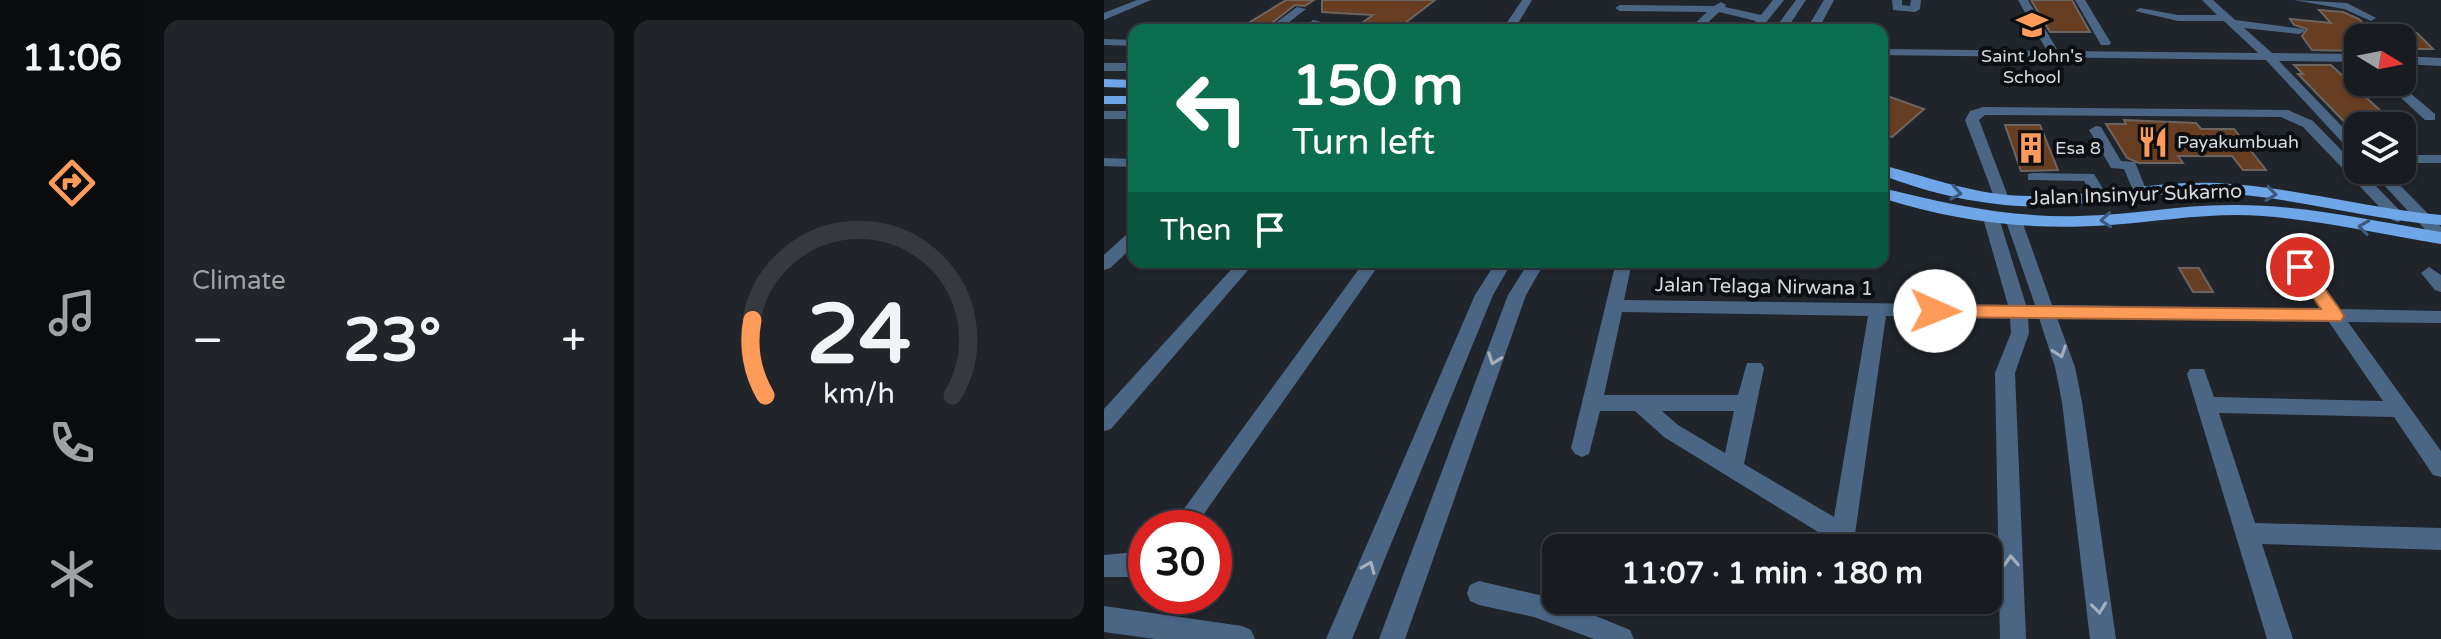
<!DOCTYPE html>
<meta charset="utf-8">
<style>
:root{--surface:#181c20;--page:#212529;--text:#f1f3f6;--muted:#9fa1a5;--line:#363a3e;--accent:#ff9b59}
body{margin:0;font-family:"Varela Round",sans-serif;background:var(--page);color:var(--text);height:100vh;display:flex;flex-direction:column;font-size:30px;white-space:nowrap}
*{box-sizing:border-box;margin:0}
p{font-size:26px;color:var(--muted)}
.icon{flex:none;width:44px;height:44px;fill:none;stroke:currentColor;stroke-width:2;stroke-linecap:round;stroke-linejoin:round}
.map{position:relative;flex:1;overflow:hidden}
.drawer{display:flex;flex-direction:column;gap:20px;padding:20px;background:#0d0f12;width:960px}
.drawer>*{flex:none}
.guide{position:absolute;left:24px;top:24px;width:760px;height:244px;border-radius:16px;box-shadow:0 2px 6px #0004,0 0 0 2px var(--line);background:#0b6e4f;color:#fff;overflow:hidden}
.needle{width:52px;rotate:100deg}
.fabs{position:absolute;left:1240px;top:24px;display:grid;gap:16px}
.fabs a{display:grid;place-items:center;width:72px;height:72px;border-radius:16px;background:var(--surface);box-shadow:0 2px 6px #0004,0 0 0 2px var(--line);font-size:40px}
.speed{position:absolute;left:24px;top:510px;display:flex;gap:16px;font-size:40px;font-weight:700;text-align:center}
.speed>*{display:grid;place-content:center;width:104px;height:104px;border-radius:50%;background:var(--surface);box-shadow:0 2px 6px #0004,0 0 0 2px var(--line);line-height:1}
.speed .limit{border:12px solid #d22;background:#fff;color:#111}
.pin{position:absolute;display:grid;place-items:center;width:68px;height:68px;color:#fff;margin:-34px;border:4px solid #fff;border-radius:50%;box-shadow:0 2px 8px #0007}
.me{position:absolute;width:88px;margin:-44px;rotate:91deg;stroke-linejoin:round;filter:drop-shadow(0 0 6px #0008)}
.turn{display:flex;align-items:center;gap:28px;height:168px;padding:0 32px;font-size:36px}
.turn .icon{width:104px;height:104px;stroke-width:2.5}
.turn b{display:block;font-size:56px;line-height:68px}
.then{display:flex;align-items:center;height:76px;padding:0 32px;background:#0003;gap:16px;font-size:30px}
.big{font-size:60px;font-weight:800;line-height:1.1}
.drawer .card{flex:1;display:flex;flex-direction:column;justify-content:center;gap:12px;min-width:0;padding:0 28px;border-radius:16px;background:var(--page)}
.drawer .dial{align-items:center;gap:0}
.dial svg{height:208px;overflow:visible;fill:none;stroke:var(--line);stroke-width:7;stroke-linecap:round;text-anchor:middle}
.dial text{fill:var(--text);stroke:none}
.heat{display:flex;justify-content:space-between;align-items:center;font-size:44px;direction:ltr}
.drawer .tiles{flex:1;display:grid;gap:20px;grid-template-columns:repeat(2,1fr)}
.trip{position:absolute;left:438px;top:534px;width:460px;height:80px;border-radius:16px;background:var(--surface);box-shadow:0 2px 6px #0004,0 0 0 2px var(--line);font-weight:800;line-height:80px;text-align:center}
main{display:flex;flex:1;min-height:0}
.tab-bar{display:flex;flex-direction:column;width:144px;justify-content:space-around;align-items:center;background:#0a0b0d;color:var(--muted)}
.tab-bar .icon{width:56px;height:56px}
.tab-bar .on{color:var(--accent)}
.tab-bar b{font-size:36px;color:var(--text)}
.map>svg:first-child{display:block}
.building{fill:#683e22;stroke:#6c645f;stroke-width:2}
.lines{fill:none;stroke-linecap:round;stroke-linejoin:round}
.minor{fill:#4b6685;fill-rule:evenodd}
.major{fill:#6ea6e7;fill-rule:evenodd}
.oneway{stroke:#3d5a7c}
.oneway2{stroke:#a4afbd}
.route{fill:#ff9b59;stroke:#a6653a;stroke-width:2}
.labels{text-anchor:middle;stroke-width:8;stroke-linejoin:round;paint-order:stroke}
.far-poi-label{font-size:18px;fill:#d4d7db;stroke:#0c0e11;text-anchor:start}
.street-label{font-size:20px;fill:#d4d7db;stroke:#0c0e11}
</style>
<main>
<nav class="tab-bar">
<b>11:06</b>
<svg class="icon on" aria-label="directions" viewBox="0 0 24 24"><path d="M12 3l9 9-9 9-9-9zM9 14v-3h6M13 9l2 2-2 2"/></svg>
<svg class="icon" aria-label="music" viewBox="0 0 24 24"><path d="M9 18V5l10-2v13"/><circle cx="6" cy="18" r="3"/><circle cx="16" cy="16" r="3"/></svg>
<svg class="icon" aria-label="phone" viewBox="0 0 24 24"><path d="M5 4h4l2 5-3 2q2 4 5 5l2-3 5 2v4C11 20 4 13 5 4z"/></svg>
<svg class="icon" aria-label="climate" viewBox="0 0 24 24"><path d="M12 3v18M4 7l16 10M4 17L20 7"/></svg>
</nav>
<section class="drawer">
<div class="tiles">
<div class="card"><p>Climate</p>
<div class="heat"><a>−</a><b class="big">23°</b><a>+</a></div>
</div>
<div class="card dial"><svg viewBox="0 0 100 80">
<path d="M14 69A42 42 0 1 1 86 69"/>
<path d="M14 69A42 42 0 0 1 9 40" stroke="#ff9b59"/>
<text x="50" y="56" font-size="32" font-weight="700">24</text>
<text x="50" y="72" font-size="11">km/h</text>
</svg></div>
</div>
</section>
<div class="map">
<svg width="1337" height="639" viewBox="0 0 1337 639">
<rect width="100%" height="100%" fill="#20252b"/>
<!-- building -->
<g class="building">
<polygon points="182,0 210,0 201,6 191,5 159,30 133,30"/>
<polygon points="218,0 331,0 292,30 270,30 262,23 248,30 269,15 218,12"/>
<polygon points="927,0 968,0 986,32 946,32"/>
<polygon points="1215,10 1239,12 1255,19 1274,38 1254,38 1254,51 1208,50 1198,36 1203,29 1190,25 1186,19 1227,23"/>
<polygon points="1287,32 1313,33 1329,49 1309,49"/>
<polygon points="1190,65 1227,65 1293,126 1254,126 1254,136 1194,74 1199,74"/>
<polygon points="778,94 820,109 788,137 778,133"/>
<polygon points="1020,120 1092,123 1097,129 1130,129 1162,170 1139,170 1128,156 1074,156 1079,163 1035,163 1023,158 1002,124 1022,124"/>
<polygon points="901,125 936,125 954,170 917,171"/>
<polygon points="1075,268 1095,268 1109,292 1089,292"/>
</g>
<g class="lines">
<!-- minor -->
<g class="minor">
<polygon points="33,0 47,0 0,20 0,13"/>
<polygon points="418,0 428,0 410,30 398,30"/>
<polygon points="669,0 680,0 656,30 646,28 652,21 615,12 596,30 584,30 603,12 516,11 511,8 516,5 610,6 617,2 622,5 621,7 657,15"/>
<polygon points="692,0 702,0 682,30 670,30"/>
<polygon points="720,0 730,0 714,30 702,30"/>
<polygon points="788,0 798,0 798,5 806,6 807,0 817,0 816,9 811,12 789,10"/>
<polygon points="914,0 924,0 954,51 1154,53 1120,21 1074,21 1031,11 1036,8 1074,15 1113,15 1098,0 1109,0 1131,20 1199,29 1201,31 1195,34 1140,28 1168,53 1254,54 1254,62 1175,61 1254,143 1254,155 1249,154 1162,60 778,55 778,49 943,51"/>
<polygon points="971,0 981,0 1007,43 1005,45 997,45"/>
<polygon points="1190,0 1243,3 1272,18 1267,21 1240,9"/>
<polygon points="193,7 202,9 175,30 162,30"/>
<polygon points="209,20 218,22 210,30 197,30"/>
<polygon points="505,25 576,27 582,30 501,30 501,26"/>
<polygon points="262,26 267,30 255,30"/>
<polygon points="0,39 30,40 30,46 0,45"/>
<polygon points="1298,56 1337,58 1337,66 1298,64"/>
<rect x="0" y="63" width="30" height="8"/>
<polygon points="1280,82 1293,82 1331,114 1331,120 1321,120"/>
<polygon points="879,107 1184,110 1209,121 1302,217 1294,222 1288,220 1199,127 1177,117 881,115 875,120 905,199 902,202 892,202 861,120 866,111"/>
<rect x="0" y="111" width="30" height="8"/>
<polygon points="992,126 997,127 1017,161 1031,162 1043,192 1041,195 1031,195 1020,169 1007,168 985,130"/>
<rect x="1298" y="155" width="39" height="8"/>
<polygon points="0,158 30,159 30,167 0,166"/>
<polygon points="1266,170 1281,170 1337,227 1337,241 1331,240"/>
<polygon points="929,173 990,174 1004,197 996,202 991,200 980,181 924,180 924,174"/>
<path d="M887,213L895,218L922,305H931L902,221L910,216L918,221L948,305L1216,309L1188,267L1196,261L1202,263L1235,309L1337,311V323L1244,322L1337,451V477L1329,475L1290,417L1115,413L1151,523L1337,528V550L1158,544L1189,639H1163L1083,374L1086,369H1100L1110,397L1279,401L1225,322L953,318L971,367L978,402L1012,639H986L958,402L951,367L935,318H924L925,333L911,373L922,639H896L891,373L907,333L906,318L782,316L749,548H725L727,540L560,437L531,411H496L485,454L478,457L471,454L467,448L512,262H528L520,300L904,305L879,218ZM518,312L764,316L730,517L640,464L660,368L657,363H643L634,395H500ZM558,411H630L621,453L574,425Z"/>
<polygon points="30,232 30,246 6,268 0,270 0,255 24,233"/>
<polygon points="134,262 151,262 7,429 0,431 0,409"/>
<polygon points="260,262 277,262 90,528 66,528"/>
<polygon points="392,262 408,262 389,295 248,639 222,639 371,295"/>
<polygon points="425,262 441,262 422,295 301,639 275,639 404,295"/>
<polygon points="1325,267 1337,275 1337,292 1331,290 1317,273"/>
<polygon points="42,551 42,573 24,577 0,577 0,555"/>
<polygon points="375,581 448,598 526,630 530,639 490,639 430,617 375,605 366,601 363,593 366,585"/>
<polygon points="0,606 138,626 147,630 151,639 51,639 0,632"/>
</g>
<!-- major -->
<g class="major">
<polygon points="0,79 30,80 30,88 0,87"/>
<rect x="0" y="96" width="30" height="8"/>
<path d="M778,165C828,178 873,196 926,196C989,197 1051,180 1114,183C1189,187 1262,208 1337,215V225C1262,219 1189,197 1114,193C1059,190 1005,203 951,206C891,209 833,196 778,175Z"/>
<path d="M778,188C844,204 906,218 975,216C1028,215 1080,204 1133,205C1201,205 1270,221 1337,232V244C1270,233 1201,216 1133,215C1090,215 1048,222 1006,225C928,231 852,222 778,198Z"/>
</g>
</g>
<!-- one-way arrows -->
<defs><path id="oneway-chevron" d="M-2-3.5L2.5 0L-2 3.5" fill="none" stroke-width="1.6" stroke-linecap="round" stroke-linejoin="round" transform="scale(2)"/></defs>
<g class="oneway">
<use href="#oneway-chevron" transform="translate(852 193) rotate(10)"/>
<use href="#oneway-chevron" transform="translate(1167 194) rotate(8)"/>
<use href="#oneway-chevron" transform="translate(1002 220) rotate(176)"/>
<use href="#oneway-chevron" transform="translate(1260 227) rotate(-172)"/>
</g>
<g class="oneway2">
<use href="#oneway-chevron" transform="translate(956 352) rotate(71)"/>
<use href="#oneway-chevron" transform="translate(390 359) rotate(110)"/>
<use href="#oneway-chevron" transform="translate(907 561) rotate(-92)"/>
<use href="#oneway-chevron" transform="translate(265 567) rotate(-67)"/>
<use href="#oneway-chevron" transform="translate(995 608) rotate(83)"/>
</g>
<!-- route -->
<polygon class="route" points="1196,262 1202,263 1237,311 1240,316 1237,321 831,317 822,311 831,305 1217,309 1188,267"/>
<!-- icons -->
<defs>
<symbol id="school-bare" viewBox="-9 -9 18 18"><path d="M0-5L7-2L0 1L-7-2ZM-4 1L0 2.5L4 1V4Q0 6-4 4Z" fill="#ff9b59" stroke="#0c0e11" stroke-width="2.5" paint-order="stroke"/></symbol>
<symbol id="restaurant-bare" viewBox="-9 -9 18 18"><path d="M-5-6h1v4h1v-4h1v4h1v-4h1v5L-1.5 .5V6h-2V.5L-5-1ZM5-6V6H3V1.5H1.5Q1.5-4 5-6Z" fill="#ff9b59" stroke="#0c0e11" stroke-width="2.5" paint-order="stroke"/></symbol>
<symbol id="building-bare" viewBox="-9 -9 18 18"><path d="M-4-6H4V6H1V3H-1V6H-4ZM-2.5-4.3h1.7v1.8h-1.7ZM.8-4.3h1.7v1.8H.8ZM-2.5-1h1.7V.8h-1.7ZM.8-1h1.7V.8H.8Z" fill="#ff9b59" stroke="#0c0e11" stroke-width="2.5" paint-order="stroke"/></symbol>
</defs>
<g fill-rule="evenodd">
<use href="#school-bare" x="906" y="3" width="44" height="44"/>
<use href="#restaurant-bare" x="1027" y="120" width="44" height="44"/>
<use href="#building-bare" x="905" y="126" width="44" height="44"/>
</g>
<g class="labels">
<!-- far-poi labels -->
<g class="far-poi-label">
<text x="928" y="62" text-anchor="middle">Saint John's<tspan x="928" dy="21">School</tspan></text>
<text x="1073" y="148">Payakumbuah</text>
<text x="951" y="154">Esa 8</text>
</g>
<!-- street labels -->
<g class="street-label">
<text transform="translate(1032 194) rotate(-2)" y="7">Jalan Insinyur Sukarno</text>
<text transform="translate(660 286) rotate(1)" y="7">Jalan Telaga Nirwana 1</text>
</g>
</g>
</svg>
<div class="fabs">
<a><svg class="needle" viewBox="-14 -14 28 28"><path d="M0-13l5 13h-10z" fill="#e53935"/><path d="M0 13l5-13h-10z" fill="#9fa1a5"/></svg></a>
<a><svg class="icon" aria-label="layers" viewBox="0 0 24 24"><path d="M12 4l9 5-9 5-9-5zM3 14l9 5 9-5"/></svg></a>
</div>
<div class="speed"><div class="limit">30</div></div>
<div class="pin" style="left:1196px;top:267px;background:#d93025"><svg class="icon" aria-label="arrive" viewBox="0 0 24 24"><path d="M6 21V4h12l-3 4 3 4H6"/></svg></div>
<svg class="me" style="left:831px;top:311px" viewBox="-20 -20 40 40"><circle r="19" fill="#fff"/><path d="M0-13L10 11 0 6-10 11z" fill="#ff9b59"/></svg>
<div class="trip">11:07 · 1 min · 180 m</div>
<div class="guide">
<div class="turn"><svg class="icon" aria-label="left" viewBox="0 0 24 24"><path d="M17 20v-9H6M10 6l-5 5 5 5"/></svg><div><b>150 m</b>Turn left</div></div>
<div class="then">Then<svg class="icon" aria-label="arrive" viewBox="0 0 24 24"><path d="M6 21V4h12l-3 4 3 4H6"/></svg></div>
</div>
</div>
</main>
